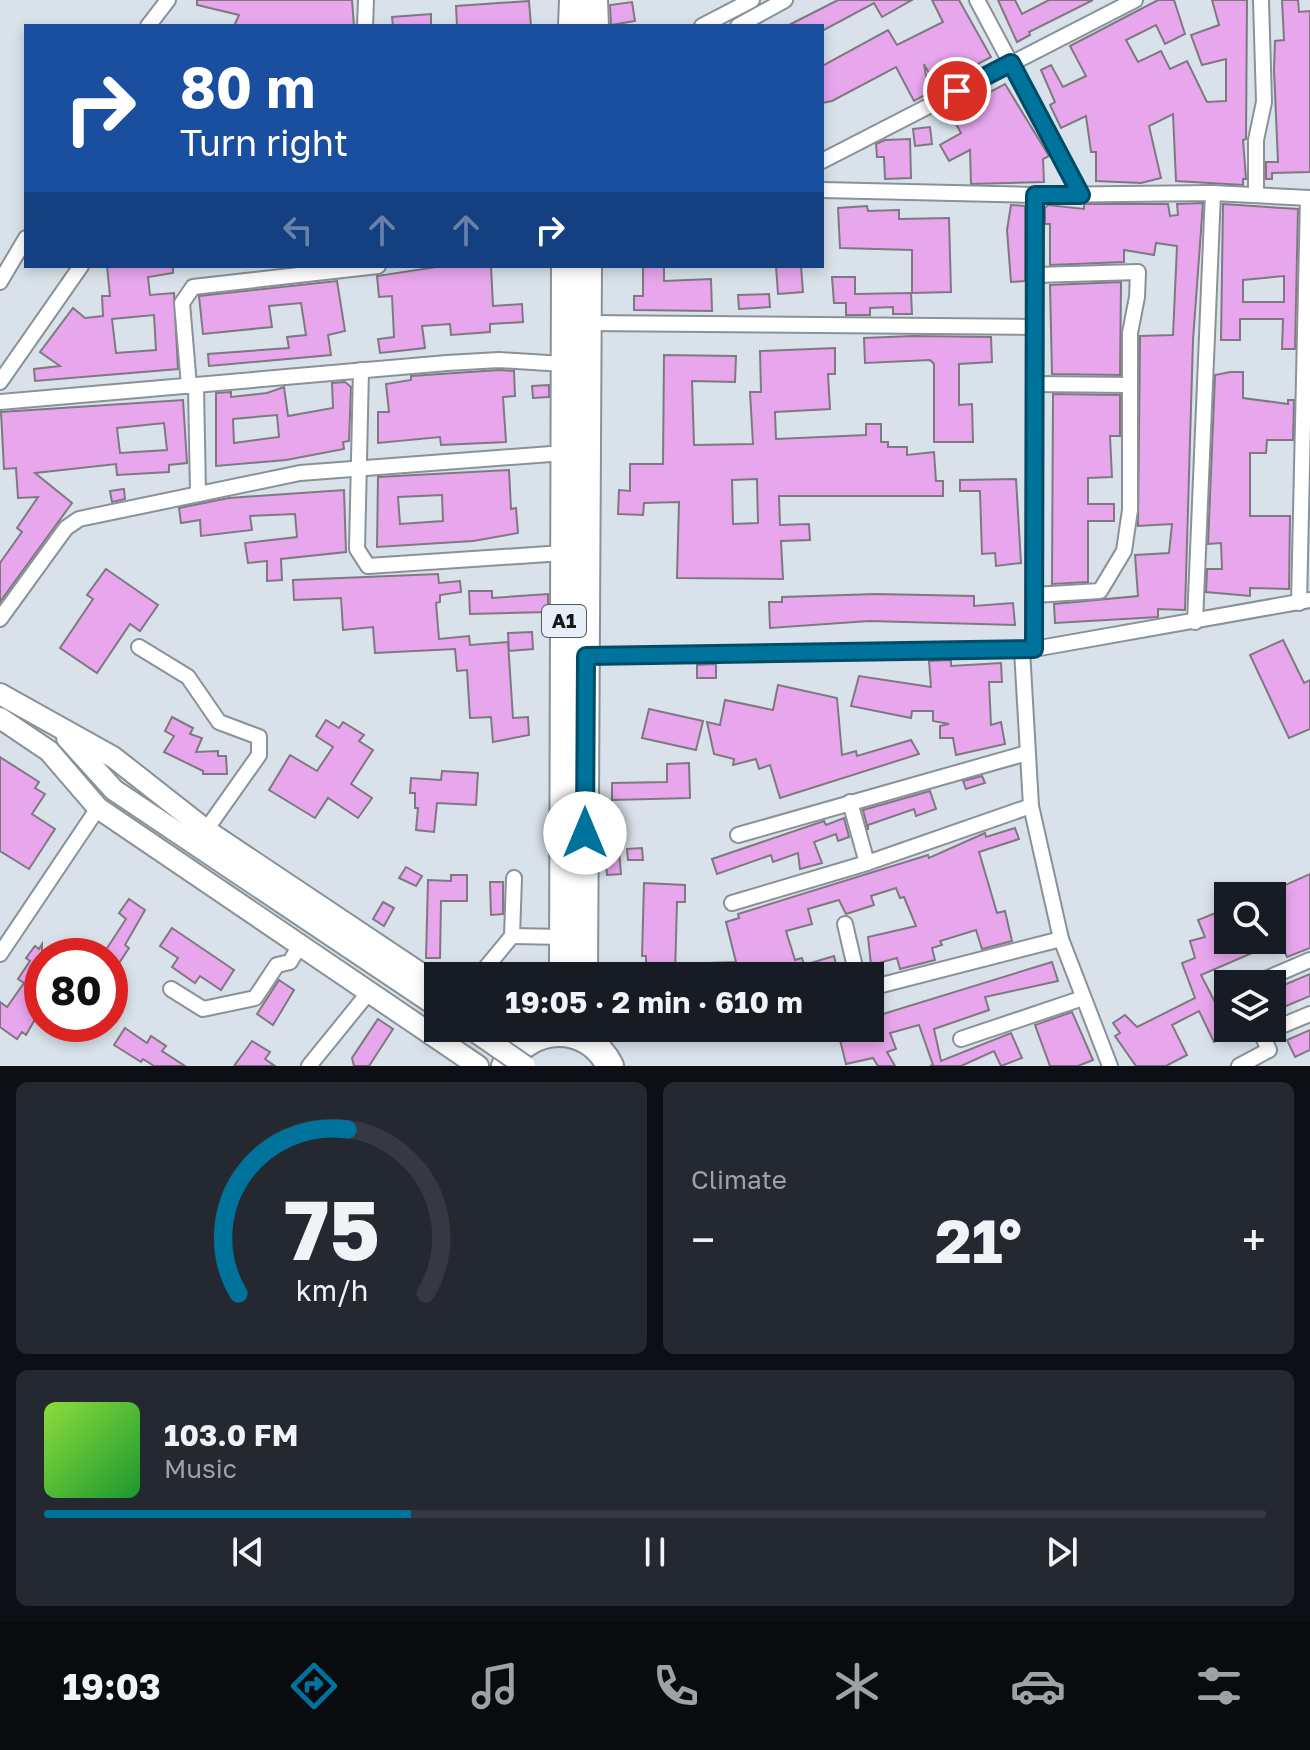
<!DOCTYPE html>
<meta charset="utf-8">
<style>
:root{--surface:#171b24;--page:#242831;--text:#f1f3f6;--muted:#9ea1a6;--line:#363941;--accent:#00739d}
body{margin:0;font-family:"Golos Text",sans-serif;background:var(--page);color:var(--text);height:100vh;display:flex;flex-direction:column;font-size:30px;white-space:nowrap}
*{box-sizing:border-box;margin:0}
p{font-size:26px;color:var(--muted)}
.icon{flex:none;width:44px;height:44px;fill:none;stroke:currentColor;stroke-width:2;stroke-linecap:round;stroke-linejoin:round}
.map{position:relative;height:1066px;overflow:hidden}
.side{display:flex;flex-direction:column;gap:16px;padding:16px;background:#0d0f14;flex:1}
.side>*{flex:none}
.top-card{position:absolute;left:24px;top:24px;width:800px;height:244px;border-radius:0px;box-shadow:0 4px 12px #0003;background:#1a4fa0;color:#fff;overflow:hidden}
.tools{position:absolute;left:1214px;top:882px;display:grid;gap:16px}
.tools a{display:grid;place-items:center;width:72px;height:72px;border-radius:0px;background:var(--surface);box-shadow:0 4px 12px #0003;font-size:40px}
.speed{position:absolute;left:24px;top:938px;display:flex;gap:16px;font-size:40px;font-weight:700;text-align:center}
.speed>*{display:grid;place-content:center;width:104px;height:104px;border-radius:50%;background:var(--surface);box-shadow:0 4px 12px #0003;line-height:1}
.speed .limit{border:12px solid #d22;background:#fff;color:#111}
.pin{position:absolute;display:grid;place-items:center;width:68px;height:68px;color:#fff;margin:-34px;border:4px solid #fff;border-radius:50%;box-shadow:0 2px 8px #0007}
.me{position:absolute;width:88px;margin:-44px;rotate:0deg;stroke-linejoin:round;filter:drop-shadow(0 0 6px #0008)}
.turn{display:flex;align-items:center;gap:28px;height:168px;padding:0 24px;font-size:36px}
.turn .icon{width:104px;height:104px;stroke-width:2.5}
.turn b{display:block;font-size:56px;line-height:68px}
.lanes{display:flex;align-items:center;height:76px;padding:0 24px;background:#0003;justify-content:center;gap:40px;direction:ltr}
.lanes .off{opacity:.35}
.big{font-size:60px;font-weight:700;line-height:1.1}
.side .card{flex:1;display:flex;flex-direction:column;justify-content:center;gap:12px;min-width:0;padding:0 28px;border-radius:12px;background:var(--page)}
.side .dial{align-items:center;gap:0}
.dial svg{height:208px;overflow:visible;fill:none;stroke:var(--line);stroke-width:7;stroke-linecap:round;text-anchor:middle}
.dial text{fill:var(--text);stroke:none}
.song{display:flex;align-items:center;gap:24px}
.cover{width:96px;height:96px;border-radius:12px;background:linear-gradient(135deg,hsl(90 70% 55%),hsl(130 70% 35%))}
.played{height:8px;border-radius:4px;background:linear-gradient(90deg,var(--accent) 30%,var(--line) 30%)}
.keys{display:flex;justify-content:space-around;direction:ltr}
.heat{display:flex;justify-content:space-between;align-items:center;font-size:44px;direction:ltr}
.side .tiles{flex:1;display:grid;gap:16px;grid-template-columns:1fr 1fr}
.card:last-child{grid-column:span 2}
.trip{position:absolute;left:424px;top:962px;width:460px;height:80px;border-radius:0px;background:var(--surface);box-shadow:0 4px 12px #0003;font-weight:700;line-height:80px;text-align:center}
.tab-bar{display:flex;height:128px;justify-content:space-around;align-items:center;background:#090b0e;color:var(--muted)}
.tab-bar .icon{width:56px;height:56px}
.tab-bar .active{color:var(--accent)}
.tab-bar b{font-size:36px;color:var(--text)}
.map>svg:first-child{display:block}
.building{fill:#e8a7ed;stroke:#7f7880;stroke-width:2;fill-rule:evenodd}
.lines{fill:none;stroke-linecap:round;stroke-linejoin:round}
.street-casing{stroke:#899299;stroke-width:18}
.secondary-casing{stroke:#899299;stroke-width:24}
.highway-casing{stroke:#899299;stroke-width:30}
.street{stroke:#fff;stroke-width:14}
.secondary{stroke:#fff;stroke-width:20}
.highway{stroke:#fff;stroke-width:26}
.secondary-bridge-casing{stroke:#899299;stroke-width:24;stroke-linecap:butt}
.secondary-bridge{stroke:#fff;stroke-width:20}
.route-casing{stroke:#004b66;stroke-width:20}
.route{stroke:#00739d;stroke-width:14}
.labels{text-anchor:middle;stroke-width:6;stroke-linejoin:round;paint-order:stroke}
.shield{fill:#e6eff7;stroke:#54595e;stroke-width:2}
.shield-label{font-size:20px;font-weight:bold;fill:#16191c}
</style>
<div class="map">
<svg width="1310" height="1066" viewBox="0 0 1310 1066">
<rect width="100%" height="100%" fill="#d9e2ea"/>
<!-- building -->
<g class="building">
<polygon points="197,0 352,0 354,26 234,26 239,15 197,5"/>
<polygon points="838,0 912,0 882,17 874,3 822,31 822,26 787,26"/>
<polygon points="932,0 959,0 991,57 936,86 924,64 929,93 914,101 896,67 832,101 822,103 822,66 888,30 897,45 943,22"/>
<polygon points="998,0 1015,0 1022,14 1049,0 1093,0 1029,32 1030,35 1017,42"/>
<polygon points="1158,0 1174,0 1185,34 1165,44 1156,25 1126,40 1138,62 1161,51 1170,69 1187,61 1207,102 1226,101 1226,59 1202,65 1191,35 1219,25 1212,0 1247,0 1246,139 1243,140 1246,179 1243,179 1243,185 1176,181 1173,114 1149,126 1161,178 1141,183 1096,181 1096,152 1091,152 1086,116 1061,128 1050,105 1055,102 1041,70 1051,65 1063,87 1086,76 1070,46"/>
<polygon points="1282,0 1298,0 1299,12 1310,11 1310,172 1272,173 1272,179 1266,179 1266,162 1278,162 1274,70 1275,41 1284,40"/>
<polygon points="529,1 531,26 457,26 456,6"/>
<polygon points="632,2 635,21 611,25 610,5"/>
<polygon points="431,14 431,26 393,26 392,17"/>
<polygon points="1005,84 1049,156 1043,159 1044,182 971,184 970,150 949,161 940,145 961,133 950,113"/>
<polygon points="930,127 932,144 915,146 913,129"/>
<polygon points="910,139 911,178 885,179 884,157 877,157 876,144 885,140"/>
<polygon points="1203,203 1193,340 1185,610 1158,609 1158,617 1055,623 1054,604 1138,596 1135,555 1169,553 1172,524 1138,526 1140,336 1173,335 1177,246 1156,243 1154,255 1124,250 1124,262 1050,265 1050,224 1045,224 1045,208 1048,205 1084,209 1084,204 1168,204 1170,216 1178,215 1177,204"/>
<path d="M1223,204L1298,209L1295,349H1282L1283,319H1240V340H1221ZM1284,276V302H1243V280Z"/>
<polygon points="1011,205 1025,206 1025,281 1011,282 1007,230"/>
<polygon points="867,206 868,211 899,210 899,219 949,218 951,292 912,293 912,250 840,248 838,208"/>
<path d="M107,266H173V273L148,277L150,295L174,293L178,369L35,381L34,369L60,366L40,352L73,308L85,318L103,316L102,296H110ZM154,315L156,350L116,353L112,319Z"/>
<polygon points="443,266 491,266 493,306 522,304 523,322 490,324 490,332 451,335 450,324 422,326 425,348 380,353 378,339 394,337 392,296 379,297 377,276"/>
<polygon points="643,266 664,266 664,281 711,279 712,311 634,310 634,296 643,296"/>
<polygon points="776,266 801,266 803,292 778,294"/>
<polygon points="832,277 855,277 855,294 911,293 912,314 893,314 893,307 870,308 870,315 846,315 846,303 834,303"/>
<polygon points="337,281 345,331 328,335 331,355 209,366 208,354 289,348 287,337 306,335 301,303 269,306 272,327 203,334 199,296"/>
<polygon points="1121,282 1120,375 1052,374 1050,285"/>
<polygon points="769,294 770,307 739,309 738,295"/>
<polygon points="913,336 991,337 992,362 959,364 959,405 972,404 973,442 934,442 934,364 930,360 865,363 864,338"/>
<path d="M835,348V374H828L830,409L775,412L776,439L866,435V424H881V442H888V447H907V455L934,452L936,481H943V496H779L780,525L809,524L810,540L781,541L783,579L677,578L679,502L644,503L643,515L618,514L619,490L630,491V464H663L664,355L736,356L735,382L692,381L694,445L753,444L750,392H761L760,351ZM757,479L758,523L733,524L732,480Z"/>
<polygon points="499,370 514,371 515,396 503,397 506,442 441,445 440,437 378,443 378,412 389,412 386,384 411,380 411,376"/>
<polygon points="1230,372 1243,372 1243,398 1288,404 1288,400 1294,400 1293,440 1267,440 1266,453 1250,453 1250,516 1290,516 1289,589 1250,588 1250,596 1206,592 1207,569 1222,569 1221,543 1208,544 1215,375"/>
<path d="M345,382L351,387L349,441L343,442L344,449L286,460L216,466V393L231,392V397L267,393L284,387L288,416L333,408L332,383ZM277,415L279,437L234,443L233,419Z"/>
<polygon points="549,385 549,397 533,398 532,386"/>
<polygon points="1053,394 1120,395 1120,436 1110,436 1112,477 1088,478 1088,504 1114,504 1114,521 1088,521 1088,582 1052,584"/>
<path d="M183,400L187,463L169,465V472L117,475L116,464L35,473L72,503L0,602V563L22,532L17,528L38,497L18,498L16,468L4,469L1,412ZM164,423L167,450L120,453L117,428Z"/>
<path d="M509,470L511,509L516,508L518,533L473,541L377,547L378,477ZM442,495L443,521L400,524L398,497Z"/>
<polygon points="1016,479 1021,563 996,566 995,553 982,554 980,491 960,491 960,480"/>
<polygon points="124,489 125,499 112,502 110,491"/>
<polygon points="344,490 346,552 281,559 282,580 267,581 267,561 248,563 245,543 297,537 295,514 250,516 252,530 201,536 200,520 181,523 179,508 229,498"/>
<polygon points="106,569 158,605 140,631 130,624 97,673 60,648 93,599 87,595"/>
<polygon points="438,574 439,583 460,581 461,592 440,595 440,602 436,603 439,639 469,636 470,645 508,642 513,718 528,717 529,735 493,742 491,717 470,718 467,670 457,671 455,649 375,653 373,627 343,630 341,598 294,600 293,580"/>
<polygon points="469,591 492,591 492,598 548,594 548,612 470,614"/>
<polygon points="876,594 974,596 974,606 1013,603 1015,625 869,621 770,628 769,602 782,602 782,597"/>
<polygon points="532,632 533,649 509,651 508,633"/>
<polygon points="1283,640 1304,683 1310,680 1310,729 1289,738 1250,655"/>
<polygon points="951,660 951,666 1001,663 1002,682 989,682 991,725 1001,722 1005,744 956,755 953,738 940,738 940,726 949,724 933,721 933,711 912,711 911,718 851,706 859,676 931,687 929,661"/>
<polygon points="716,664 716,678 697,678 697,665"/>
<polygon points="778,685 837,698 842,755 856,751 857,756 911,740 919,754 780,798 770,765 759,769 756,759 733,765 734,759 714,754 707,722 720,725 725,700 773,710"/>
<polygon points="649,709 703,721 696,750 642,738"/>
<polygon points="172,717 193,728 190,734 202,738 196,752 218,751 218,756 226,756 227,774 203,774 203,771 164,752 174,736 165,731"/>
<polygon points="326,720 339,728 343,722 364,735 359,741 373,750 351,784 372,798 358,818 328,798 315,818 269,790 290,755 317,771 333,747 316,736"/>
<polygon points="0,757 39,782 35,788 45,794 32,814 55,829 29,869 0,851"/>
<polygon points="689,763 690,798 612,800 612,783 667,782 667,764"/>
<polygon points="442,771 478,773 476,805 437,803 434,832 416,830 418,808 415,808 415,793 410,793 411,778 441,780"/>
<polygon points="982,776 985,783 966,789 963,781"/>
<polygon points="930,791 936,809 916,816 914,809 868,825 868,830 863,810"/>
<polygon points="844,818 849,837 838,841 836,834 814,842 822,863 800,869 798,853 773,862 771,855 717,874 712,859 824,821 826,825"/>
<polygon points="1015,828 1019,839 979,852 997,913 1005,911 1012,941 982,949 976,930 940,941 942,945 932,948 935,960 900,969 897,958 871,965 868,937 916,926 904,897 900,898 896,888 871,896 874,905 846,914 839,900 808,909 812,924 786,931 795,960 802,958 804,965 834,956 839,976 710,976 709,963 736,962 726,922 739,918 738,914 928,855 929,858 985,833 986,837"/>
<polygon points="642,848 643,860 628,860 627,849"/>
<polygon points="619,851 621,874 607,875 605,852"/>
<polygon points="406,867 422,876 416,886 399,878"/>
<polygon points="1310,874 1310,948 1287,957 1280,941 1201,975 1231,1033 1214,1042 1199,1011 1172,1025 1187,1055 1166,1066 1136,1066 1115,1036 1120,1033 1113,1023 1125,1015 1137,1027 1195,998 1182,963 1195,958 1190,941 1205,937 1198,920 1228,908 1228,940 1272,940 1272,891"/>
<polygon points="451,875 467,875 467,901 441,901 440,958 426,958 428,880 451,881"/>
<polygon points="490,882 503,882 503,914 491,915"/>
<polygon points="644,883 685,885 685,902 677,902 675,975 646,974 646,956 642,956"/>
<polygon points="129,899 145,910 125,945 129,948 110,977 110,956 102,956 126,919 119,913"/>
<polygon points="383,902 394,908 384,926 373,919"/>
<polygon points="172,928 234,970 221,990 200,976 195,983 172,967 178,958 160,946"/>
<polygon points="42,944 42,1007 26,1035 22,1032 17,1039 0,1027 0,1002 7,1007 24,983 18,979 30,961 26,958 35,946 39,949"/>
<polygon points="1052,962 1058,981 985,997 989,1010 934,1029 941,1061 1011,1033 1022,1058 1001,1066 994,1051 961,1066 930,1066 933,1065 919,1025 890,1033 896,1049 887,1052 895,1066 878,1066 873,1058 846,1064 837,1028 870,1028 870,1018"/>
<polygon points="1310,974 1310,996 1272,1012 1272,990"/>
<polygon points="279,980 294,990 273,1025 257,1014"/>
<polygon points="1072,1012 1093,1060 1078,1066 1050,1066 1035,1025"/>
<polygon points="378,1019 393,1029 369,1066 354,1066 352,1058"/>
<polygon points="125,1028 147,1043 151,1036 166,1046 162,1051 185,1066 154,1066 143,1059 141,1062 114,1045"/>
<polygon points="1310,1030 1310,1050 1295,1057 1287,1040"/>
<polygon points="252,1041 270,1052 265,1059 275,1066 234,1066"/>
</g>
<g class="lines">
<defs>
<g id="street">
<polyline points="977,0 1081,195"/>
<polyline points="148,26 168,0"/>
<polyline points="365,26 366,0"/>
<polyline points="702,26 752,0"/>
<polyline points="738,26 785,0"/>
<polyline points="822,161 1135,0"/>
<polyline points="822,190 1035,195 1213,193 1310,198"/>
<polyline points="1256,194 1256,140 1264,102 1261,0"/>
<polyline points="0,282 26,238"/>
<polyline points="587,323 1035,327"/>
<polyline points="361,370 357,549 368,566 563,553"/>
<polyline points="0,382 81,266"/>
<polyline points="1034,384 1130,385"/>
<polyline points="189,386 182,303 193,287 378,266"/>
<polyline points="196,386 198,494"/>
<polyline points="0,402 447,363 499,360 564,364"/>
<polyline points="1034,595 1100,591 1124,551 1130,510 1130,333 1137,297 1138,272 1035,275"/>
<polyline points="1299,603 1308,198"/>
<polyline points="0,619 66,528 79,519 300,473 564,453"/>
<polyline points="1195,622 1213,193"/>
<polyline points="139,647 188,677 219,722 259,737 259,755 206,830"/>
<polyline points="1034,649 1035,195"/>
<polyline points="1022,650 1031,806 1061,939 1110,1066"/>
<polyline points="586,656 1034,649 1310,600"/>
<polyline points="850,802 867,863"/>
<polyline points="738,835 1027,753"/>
<polyline points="732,903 867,863 1031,806"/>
<polyline points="845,924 857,976"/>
<polyline points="512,936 564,937"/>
<polyline points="0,954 98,808"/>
<polyline points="479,976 512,936 514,878"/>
<polyline points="1254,984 1310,960"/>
<polyline points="870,988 1061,939"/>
<polyline points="171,989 203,1009 255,998 277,965 290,962 300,945"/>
<polyline points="1262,1034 1310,1014"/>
<polyline points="961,1039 1083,998"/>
<polyline points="309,1066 369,992"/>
<polyline points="1239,1066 1269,1050 1259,1028"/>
</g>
<g id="secondary">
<polyline points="0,694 113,757 206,830 438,985"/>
<polyline points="0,718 49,751 98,808 478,1066"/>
<polyline points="67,738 114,790 438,1007"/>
</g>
<g id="highway">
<polyline points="594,0 595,26"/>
<polyline points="572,26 573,0"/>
<polyline points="563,976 565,266"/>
<polyline points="584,976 588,266"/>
<path d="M505,1066C529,1024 587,1020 610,1066"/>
</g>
</defs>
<!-- street casing -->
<use href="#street" class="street-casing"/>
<!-- secondary casing -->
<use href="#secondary" class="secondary-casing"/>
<!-- highway casing -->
<use href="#highway" class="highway-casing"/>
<!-- street -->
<use href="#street" class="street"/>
<!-- secondary -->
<use href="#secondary" class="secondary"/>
<!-- highway -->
<use href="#highway" class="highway"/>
<defs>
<polyline id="secondary-bridge" points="470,1028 525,1066"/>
</defs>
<!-- secondary-bridge casing -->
<use href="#secondary-bridge" class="secondary-bridge-casing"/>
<!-- secondary-bridge -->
<use href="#secondary-bridge" class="secondary-bridge"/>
</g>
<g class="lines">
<defs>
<polyline id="route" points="585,833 586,656 1034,649 1035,195 1081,195 1011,63 957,91"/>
</defs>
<!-- route casing -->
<use href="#route" class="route-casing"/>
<!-- route -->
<use href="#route" class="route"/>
</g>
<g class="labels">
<!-- shield labels -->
<rect class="shield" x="542" y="605" width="44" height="32" rx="6"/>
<g class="shield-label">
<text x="564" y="628">A1</text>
</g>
</g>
</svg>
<div class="tools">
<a><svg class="icon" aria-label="search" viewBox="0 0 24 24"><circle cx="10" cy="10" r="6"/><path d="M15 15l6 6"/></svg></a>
<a><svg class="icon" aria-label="layers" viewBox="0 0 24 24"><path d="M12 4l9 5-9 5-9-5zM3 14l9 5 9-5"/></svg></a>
</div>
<div class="speed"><div class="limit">80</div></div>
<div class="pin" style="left:957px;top:91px;background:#d93025"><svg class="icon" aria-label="arrive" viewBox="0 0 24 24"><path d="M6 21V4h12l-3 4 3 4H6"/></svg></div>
<svg class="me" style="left:585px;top:833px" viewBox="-20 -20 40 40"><circle r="19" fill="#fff"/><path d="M0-13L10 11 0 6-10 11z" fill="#00739d"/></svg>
<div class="trip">19:05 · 2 min · 610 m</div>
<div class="top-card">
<div class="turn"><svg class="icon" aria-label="right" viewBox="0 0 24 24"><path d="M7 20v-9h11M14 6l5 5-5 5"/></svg><div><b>80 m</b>Turn right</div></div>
<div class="lanes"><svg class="icon off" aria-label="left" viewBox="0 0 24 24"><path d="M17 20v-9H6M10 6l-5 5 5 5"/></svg><svg class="icon off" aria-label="ahead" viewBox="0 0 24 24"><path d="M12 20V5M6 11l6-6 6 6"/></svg><svg class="icon off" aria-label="ahead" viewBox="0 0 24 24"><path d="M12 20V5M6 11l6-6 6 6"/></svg><svg class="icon" aria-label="right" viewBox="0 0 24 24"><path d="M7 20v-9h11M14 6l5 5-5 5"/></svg></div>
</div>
</div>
<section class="side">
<div class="tiles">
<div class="card dial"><svg viewBox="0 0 100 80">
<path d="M14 69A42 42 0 1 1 86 69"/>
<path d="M14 69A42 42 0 0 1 56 6" stroke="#00739d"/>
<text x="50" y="56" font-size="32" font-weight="700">75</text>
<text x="50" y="72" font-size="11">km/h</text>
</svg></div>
<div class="card"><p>Climate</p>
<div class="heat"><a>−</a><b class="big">21°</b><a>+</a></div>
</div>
<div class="card">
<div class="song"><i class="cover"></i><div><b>103.0 FM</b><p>Music</p></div></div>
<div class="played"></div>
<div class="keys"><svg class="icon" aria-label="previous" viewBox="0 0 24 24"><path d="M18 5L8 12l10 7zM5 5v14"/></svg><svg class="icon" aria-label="pause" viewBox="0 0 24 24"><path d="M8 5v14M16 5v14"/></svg><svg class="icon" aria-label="next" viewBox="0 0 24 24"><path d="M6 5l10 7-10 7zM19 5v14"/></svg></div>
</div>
</div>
</section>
<nav class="tab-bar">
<b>19:03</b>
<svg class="icon active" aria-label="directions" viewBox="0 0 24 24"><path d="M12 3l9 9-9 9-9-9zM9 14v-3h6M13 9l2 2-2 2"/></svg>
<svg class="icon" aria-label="music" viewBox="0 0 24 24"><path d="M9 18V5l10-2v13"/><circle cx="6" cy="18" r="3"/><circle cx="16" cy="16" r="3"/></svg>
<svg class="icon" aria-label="phone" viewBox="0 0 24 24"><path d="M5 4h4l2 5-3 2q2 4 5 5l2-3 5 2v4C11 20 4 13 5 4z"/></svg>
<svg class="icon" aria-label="climate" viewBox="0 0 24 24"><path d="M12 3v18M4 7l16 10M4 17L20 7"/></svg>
<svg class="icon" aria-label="car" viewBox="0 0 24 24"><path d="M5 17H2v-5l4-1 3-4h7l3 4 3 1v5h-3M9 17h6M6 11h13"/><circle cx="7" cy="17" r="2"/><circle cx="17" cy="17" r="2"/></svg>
<svg class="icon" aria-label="filters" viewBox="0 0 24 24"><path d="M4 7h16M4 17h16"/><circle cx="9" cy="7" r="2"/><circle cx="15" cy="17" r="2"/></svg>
</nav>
